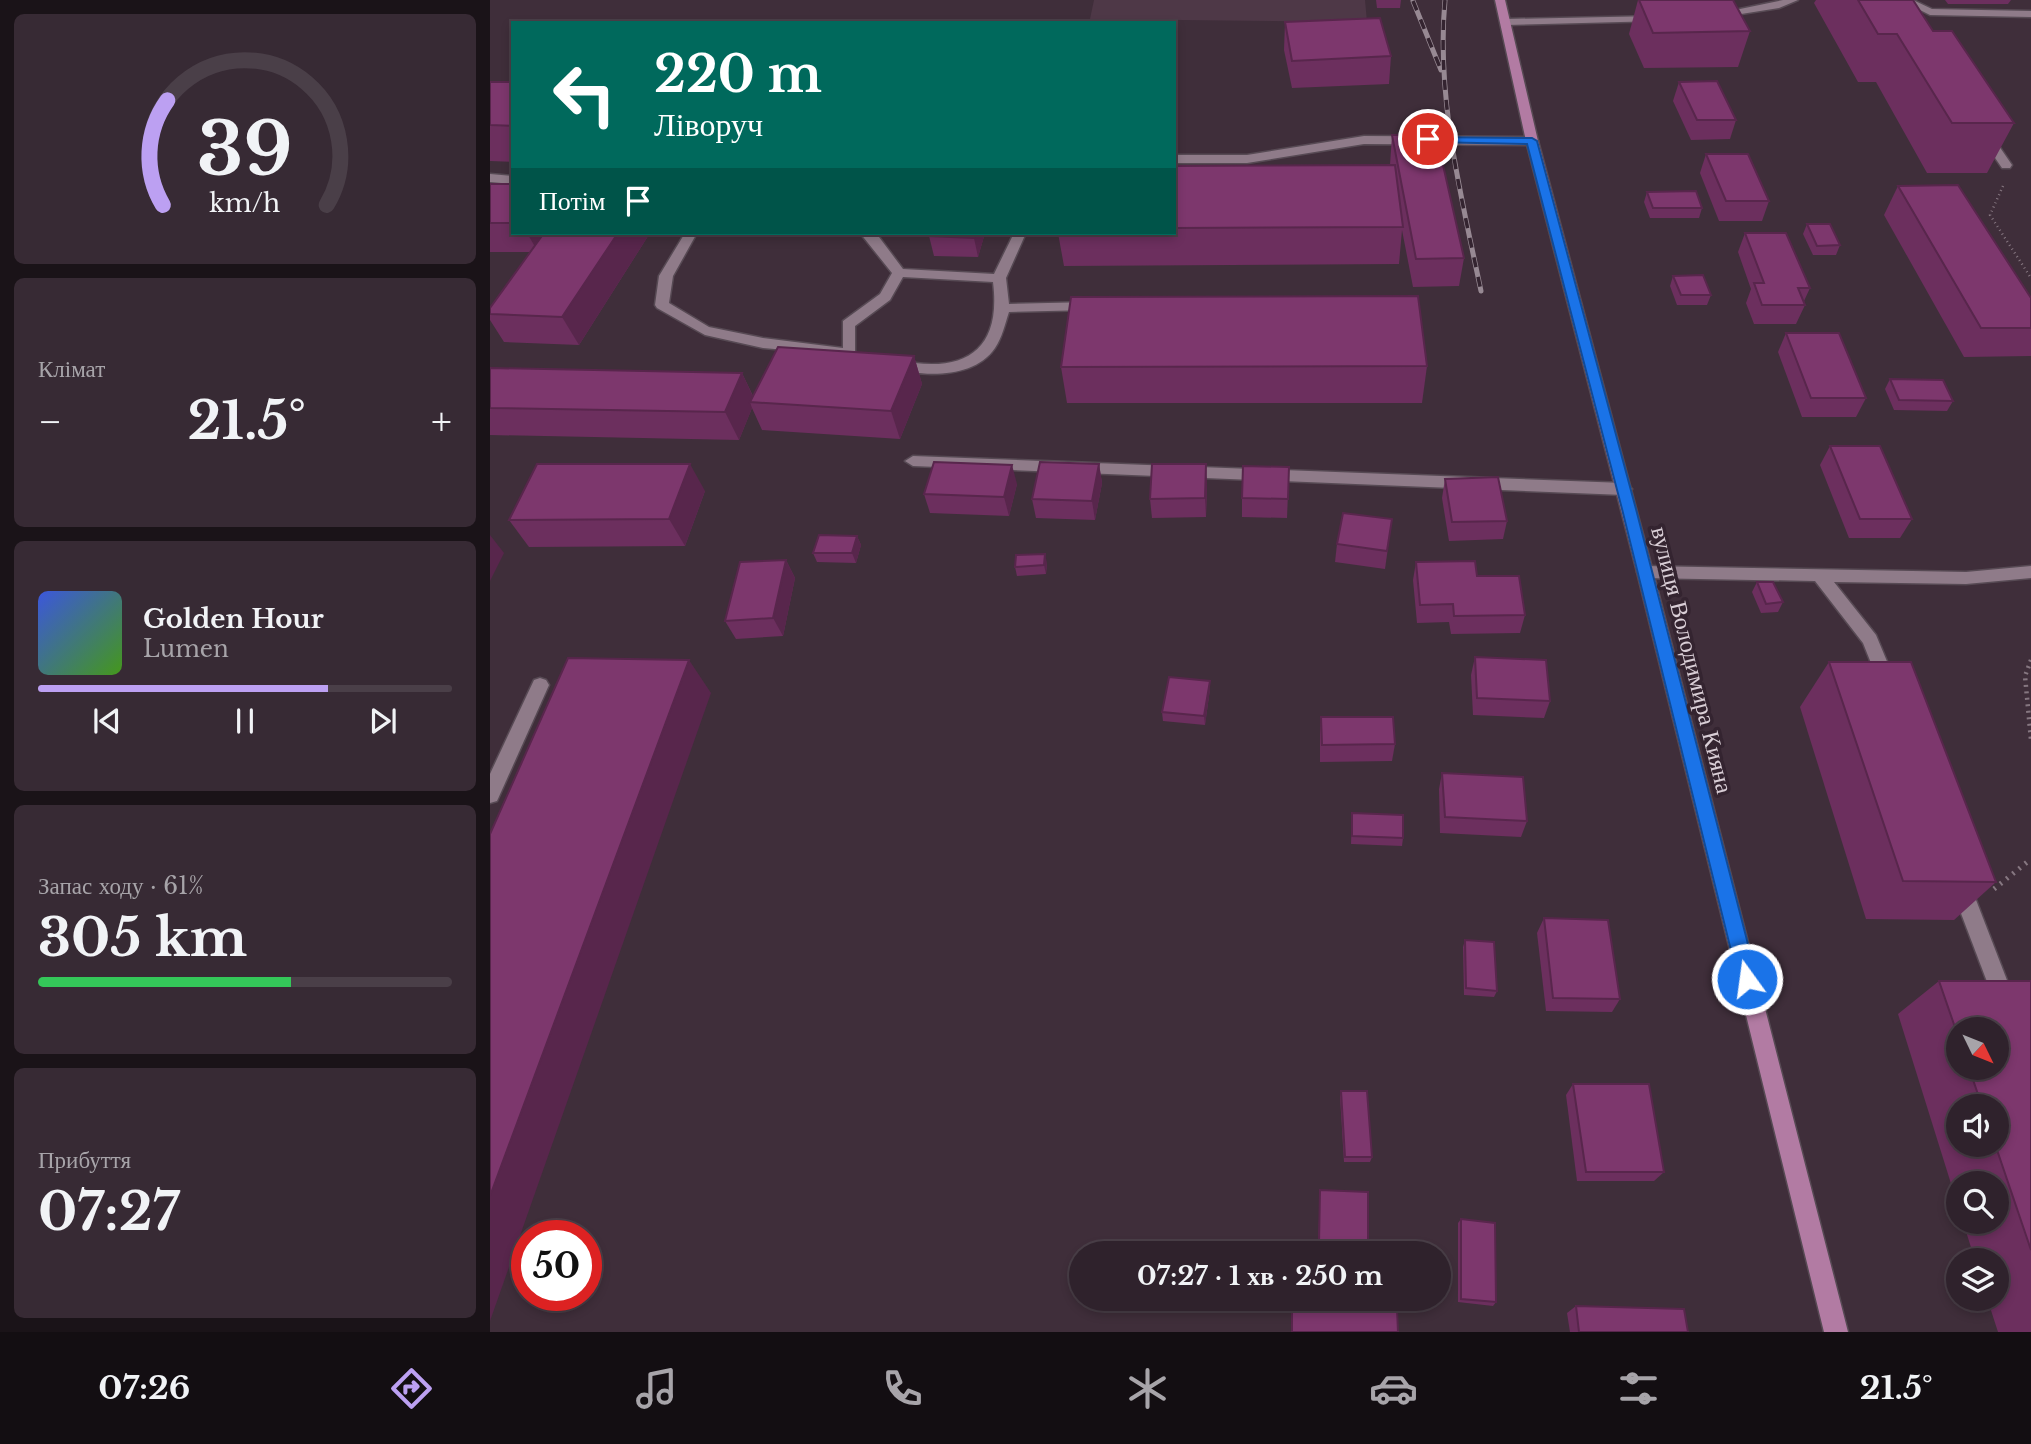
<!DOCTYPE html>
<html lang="uk">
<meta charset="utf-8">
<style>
:root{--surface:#2f222c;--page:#372a34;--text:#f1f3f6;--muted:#a7a4a9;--line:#4a3f48;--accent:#bca0f2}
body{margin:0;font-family:"Libre Baskerville",serif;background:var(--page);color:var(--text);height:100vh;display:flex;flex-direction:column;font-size:26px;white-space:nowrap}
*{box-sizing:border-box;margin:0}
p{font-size:23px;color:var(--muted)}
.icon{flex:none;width:38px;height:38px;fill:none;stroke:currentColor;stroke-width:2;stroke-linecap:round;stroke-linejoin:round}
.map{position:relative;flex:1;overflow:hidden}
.sheet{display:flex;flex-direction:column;gap:14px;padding:14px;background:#1a1318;width:490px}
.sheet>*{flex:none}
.top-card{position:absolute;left:21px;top:21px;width:665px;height:214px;border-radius:0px;box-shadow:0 4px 10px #0003,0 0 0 2px var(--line);background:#00695c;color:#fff;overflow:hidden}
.needle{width:46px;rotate:133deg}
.buttons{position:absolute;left:1456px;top:1017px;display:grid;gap:14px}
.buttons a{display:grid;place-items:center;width:63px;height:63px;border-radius:50%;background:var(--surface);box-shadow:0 4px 10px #0003,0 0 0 2px var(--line);font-size:35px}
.speed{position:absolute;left:21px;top:1220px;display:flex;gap:14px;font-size:35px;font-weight:700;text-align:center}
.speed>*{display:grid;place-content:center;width:91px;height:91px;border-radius:50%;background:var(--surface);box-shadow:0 4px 10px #0003,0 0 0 2px var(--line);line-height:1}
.speed .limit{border:10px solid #d22;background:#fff;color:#111}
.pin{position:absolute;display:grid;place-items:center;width:60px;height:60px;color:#fff;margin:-30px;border:4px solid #fff;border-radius:50%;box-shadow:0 2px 7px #0007}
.me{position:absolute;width:77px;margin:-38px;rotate:346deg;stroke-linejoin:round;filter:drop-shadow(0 0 5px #0008)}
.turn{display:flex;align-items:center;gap:24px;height:147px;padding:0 28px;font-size:32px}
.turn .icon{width:91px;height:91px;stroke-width:2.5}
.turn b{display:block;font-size:49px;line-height:60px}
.then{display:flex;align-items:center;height:66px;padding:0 28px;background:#0003;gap:14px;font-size:26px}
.big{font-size:52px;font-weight:800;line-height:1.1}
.sheet .widget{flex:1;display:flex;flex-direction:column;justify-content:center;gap:10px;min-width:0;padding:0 24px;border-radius:10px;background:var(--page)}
.sheet .dial{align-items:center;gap:0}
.dial svg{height:182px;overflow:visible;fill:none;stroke:var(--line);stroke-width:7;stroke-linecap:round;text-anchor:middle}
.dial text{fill:var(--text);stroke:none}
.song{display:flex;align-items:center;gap:21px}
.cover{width:84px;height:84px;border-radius:10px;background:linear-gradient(135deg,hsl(230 70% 55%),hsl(100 70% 35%))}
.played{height:7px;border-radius:4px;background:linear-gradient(90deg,var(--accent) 70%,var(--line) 70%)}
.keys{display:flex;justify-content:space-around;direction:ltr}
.heat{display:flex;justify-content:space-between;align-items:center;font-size:38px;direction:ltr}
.charge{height:10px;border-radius:5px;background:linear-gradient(90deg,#34c759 61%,var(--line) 0)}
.trip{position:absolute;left:579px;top:1241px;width:382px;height:70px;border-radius:35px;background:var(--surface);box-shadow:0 4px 10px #0003,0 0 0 2px var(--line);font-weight:800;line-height:70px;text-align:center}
.dock{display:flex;height:112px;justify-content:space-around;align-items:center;background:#130e12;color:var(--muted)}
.dock .icon{width:49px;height:49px}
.dock .active{color:var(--accent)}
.dock b{font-size:32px;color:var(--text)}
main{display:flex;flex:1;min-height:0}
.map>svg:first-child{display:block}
.built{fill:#4e3847}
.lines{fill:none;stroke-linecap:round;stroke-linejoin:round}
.minor-casing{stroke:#574a54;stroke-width:3}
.major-casing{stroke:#574a54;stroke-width:3}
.path-far2{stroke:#867781;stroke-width:2.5;stroke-dasharray:1 3.5;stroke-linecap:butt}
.path-far1{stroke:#867781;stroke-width:4.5;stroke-dasharray:2 4.5;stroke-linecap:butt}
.path{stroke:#867781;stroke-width:5;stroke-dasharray:2 6;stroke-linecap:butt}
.minor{fill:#8f7b89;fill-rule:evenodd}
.major{fill:#b27ba3;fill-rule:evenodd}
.rail-casing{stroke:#978993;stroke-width:5}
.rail{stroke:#342430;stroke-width:3.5;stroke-dasharray:10;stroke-linecap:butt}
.wall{fill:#6c2f5e;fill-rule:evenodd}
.shaded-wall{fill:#58264c}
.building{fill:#7d376d;stroke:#58264c;stroke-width:2}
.route{fill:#1a73e8;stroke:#114b97;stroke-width:2}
.labels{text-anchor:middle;stroke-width:7;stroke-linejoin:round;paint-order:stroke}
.street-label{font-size:24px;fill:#d9ced6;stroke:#342430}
</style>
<main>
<section class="sheet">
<div class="widget dial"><svg viewBox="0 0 100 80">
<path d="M14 69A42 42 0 1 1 86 69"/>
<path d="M14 69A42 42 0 0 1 16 23" stroke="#bca0f2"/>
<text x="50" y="56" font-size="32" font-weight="700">39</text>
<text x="50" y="72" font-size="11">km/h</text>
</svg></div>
<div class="widget"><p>Клімат</p>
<div class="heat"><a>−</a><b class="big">21.5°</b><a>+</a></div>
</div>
<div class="widget">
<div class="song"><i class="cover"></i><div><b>Golden Hour</b><p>Lumen</p></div></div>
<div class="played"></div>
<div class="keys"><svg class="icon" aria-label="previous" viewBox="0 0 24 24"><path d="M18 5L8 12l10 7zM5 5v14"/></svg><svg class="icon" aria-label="pause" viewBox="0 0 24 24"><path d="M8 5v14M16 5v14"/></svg><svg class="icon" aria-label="next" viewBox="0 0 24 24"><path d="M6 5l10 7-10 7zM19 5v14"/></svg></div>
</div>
<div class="widget"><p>Запас ходу · 61%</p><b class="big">305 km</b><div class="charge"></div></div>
<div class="widget"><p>Прибуття</p><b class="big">07:27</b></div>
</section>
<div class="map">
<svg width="1541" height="1332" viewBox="0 0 1541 1332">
<rect width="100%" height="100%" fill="#3f2e3a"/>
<!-- built -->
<polygon class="built" points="604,0 875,0 877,22 600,19"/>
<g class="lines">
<defs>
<g id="minor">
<polygon points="1293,0 1308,0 1289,8 1226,18 1221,15"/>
<polygon points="1410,0 1423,0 1442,9 1541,11 1541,17 1440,15"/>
<polygon points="1166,16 1171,19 1170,21 1016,25 1011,22 1016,19"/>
<polygon points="1492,133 1500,133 1522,165 1520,168 1512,168 1490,136"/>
<polygon points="874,136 1042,137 1048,141 1042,145 874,144 757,163 684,163 684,155 757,155"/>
<polygon points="0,174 23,176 23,184 0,182"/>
<path d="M195,233H207L183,276L179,303L219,327L273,338L353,348V321L390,294L402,273L370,233H386L413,269L504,274L524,233H536L516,278L519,304L601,302L608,306L601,310L519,312C515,324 512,338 505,348C484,379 433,377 402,368L400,365L407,360C472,374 512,353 503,282L413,277L400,300L365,326V356L273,348L215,335L167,308L165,305L169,276Z"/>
<polygon points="423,456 1134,483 1142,489 1134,495 423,466 415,461"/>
<polygon points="1155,566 1476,572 1541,566 1541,578 1476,584 1344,582 1386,635 1406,683 1403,688 1397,690 1391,688 1373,643 1325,581 1155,578 1147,572"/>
<polygon points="50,678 56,680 59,685 7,801 0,803 0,774 44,680"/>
<polygon points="1471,878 1478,881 1481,887 1525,1001 1521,1008 1514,1011 1507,1008 1461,887 1464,881"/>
</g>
<polygon id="major" points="1005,0 1015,0 1048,141 1163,572 1358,1332 1334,1332 1147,572 1036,141"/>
</defs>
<!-- minor casing -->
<use href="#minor" class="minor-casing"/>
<!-- major casing -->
<use href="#major" class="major-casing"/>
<!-- path-far2 -->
<polyline class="path-far2" points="1513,186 1500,215 1541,278"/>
<!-- path-far1 -->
<polyline class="path-far1" points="1541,660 1535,676 1541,740"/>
<!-- path -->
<polyline class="path" points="1504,889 1541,859"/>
<!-- minor -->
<use href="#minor" class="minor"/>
<!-- major -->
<use href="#major" class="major"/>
<defs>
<g id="rail">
<path d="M955,0C946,98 971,195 991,291"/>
<polyline points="923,1 951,70"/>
</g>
</defs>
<!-- rail casing -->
<use href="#rail" class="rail-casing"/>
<!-- rail -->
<use href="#rail" class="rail"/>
</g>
<!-- wall -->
<g class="wall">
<polygon points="886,0 911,0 910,8 887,8"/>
<polygon points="1148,0 1243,0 1260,31 1248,67 1154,68 1139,34"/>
<polygon points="1326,0 1423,0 1443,31 1524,123 1497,173 1437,173 1386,82 1368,82 1324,3"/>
<polygon points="1455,0 1521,0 1518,4 1458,4"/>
<polygon points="795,22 901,56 899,84 802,88 794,50"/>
<polygon points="0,82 23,82 23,162 0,161"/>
<polygon points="1189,82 1246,120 1240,139 1201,140 1183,101"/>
<polygon points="902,135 974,258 969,286 923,287 912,230 909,264 574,266 568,233 684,233 684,166 900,165"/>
<polygon points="1216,154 1279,201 1272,221 1229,221 1210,173"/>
<polygon points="0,184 23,184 23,233 160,233 89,345 14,342 0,320 0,308 40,252 0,252"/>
<polygon points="1408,186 1541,298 1541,356 1474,357 1394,215"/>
<polygon points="1157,192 1212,208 1209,218 1160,218 1154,202"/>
<polygon points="1317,224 1350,245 1346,255 1323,255 1313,234"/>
<polygon points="495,233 488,257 444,256 439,236"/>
<polygon points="1255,233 1320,288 1314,301 1315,305 1306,324 1264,324 1256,303 1261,289 1248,252"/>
<polygon points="1183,276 1221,295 1217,305 1187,305 1180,286"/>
<polygon points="1296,333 1376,398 1366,417 1312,417 1288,352"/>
<polygon points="424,356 432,384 410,439 272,430 262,408 249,440 0,435 0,368 252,373 263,396"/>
<polygon points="937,366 932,403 577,403 571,367"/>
<polygon points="1400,379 1463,401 1457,411 1404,410 1395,389"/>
<polygon points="1340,446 1422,519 1410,538 1359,538 1330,465"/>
<polygon points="609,464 612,483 605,520 546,518 542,499"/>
<polygon points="799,467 797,518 752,517 752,498"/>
<polygon points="955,479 1017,521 1013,539 959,541 952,498"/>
<polygon points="717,483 716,517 662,518 660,499"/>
<polygon points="527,484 519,516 440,513 434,494"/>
<polygon points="215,491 195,546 39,547 19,520"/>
<polygon points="902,519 895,569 845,562 847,544"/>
<polygon points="367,536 371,545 366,563 327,562 323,553"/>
<polygon points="296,560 305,578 293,636 246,639 235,621"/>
<polygon points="926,562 987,576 1035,615 1030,633 961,634 959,622 927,623 923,580"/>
<polygon points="557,563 556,574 527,576 525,567"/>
<polygon points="1267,582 1293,602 1288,612 1271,613 1262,592"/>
<polygon points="985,657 1060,701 1054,718 983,715 981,675"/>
<polygon points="1339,662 1506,882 1464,920 1376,919 1310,707"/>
<polygon points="720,689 715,725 673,721 672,712"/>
<polygon points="831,717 905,744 902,761 830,762 830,734"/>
<polygon points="952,773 1037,821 1031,837 950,833 949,789"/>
<polygon points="862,813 913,838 912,846 861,844"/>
<polygon points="1054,918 1130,999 1122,1012 1056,1011 1047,933"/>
<polygon points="975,940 1007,991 1004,997 974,995 973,947"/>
<path d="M1449,981H1541V1332H1508L1497,1298H1507V1260H1485L1473,1222H1507V1183H1468V1206L1408,1014ZM1468,1029L1507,1068H1468ZM1468,1106H1507V1144H1468Z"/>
<polygon points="1083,1084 1174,1172 1164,1181 1087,1181 1076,1095"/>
<polygon points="851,1091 882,1157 880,1162 854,1162 850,1097"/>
<polygon points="830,1190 878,1246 877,1250 828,1247"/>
<polygon points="971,1219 1006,1302 1003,1306 968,1302 968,1223"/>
<polygon points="1086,1306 1198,1332 1080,1332 1077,1313"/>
</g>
<!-- shaded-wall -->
<g class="shaded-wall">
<polygon points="37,233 59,233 48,252"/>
<polygon points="128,233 160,233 89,345 72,317"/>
<polygon points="485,233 495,233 488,257 484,238"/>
<polygon points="424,356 432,384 410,439 401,411"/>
<polygon points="252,373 265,401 260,402 262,408 249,440 235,412"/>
<polygon points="200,464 215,491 195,546 179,519"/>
<polygon points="609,464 612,483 605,520 602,501"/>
<polygon points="716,464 717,483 716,517 715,498"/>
<polygon points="522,465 527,484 519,516 514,497"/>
<polygon points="0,535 14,553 0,581"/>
<polygon points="367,536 371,545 366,563 362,553"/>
<polygon points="555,554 557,563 556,574 554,565"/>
<polygon points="296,560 305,578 293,636 283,618"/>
<polygon points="199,660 221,693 0,1321 0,1196"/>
<polygon points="720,681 720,689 715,725 714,716"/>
</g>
<!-- building -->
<g class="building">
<polygon points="1149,0 1243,0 1260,31 1163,33"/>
<polygon points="1368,0 1423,0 1443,31 1462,31 1524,123 1462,123 1407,34 1388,34"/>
<polygon points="890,18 901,56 802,61 795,22"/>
<polygon points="1227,81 1246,120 1207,120 1189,82"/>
<polygon points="0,82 23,82 23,126 0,125"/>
<polygon points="946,134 974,258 926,259 902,135"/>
<polygon points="1216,154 1258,154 1279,201 1236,201"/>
<polygon points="905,165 913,227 684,228 684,166"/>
<rect x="0" y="184" width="23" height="39"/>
<polygon points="1468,185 1541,298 1541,328 1491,328 1408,186"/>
<polygon points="1206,191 1212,208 1163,208 1157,192"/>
<polygon points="1317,224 1340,224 1350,245 1327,246"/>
<polygon points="54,233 128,233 72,317 0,314 0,308"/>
<polygon points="440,233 485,233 484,238 439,236"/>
<polygon points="1255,233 1296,233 1320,288 1308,288 1315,305 1272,305 1264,283 1274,283"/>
<polygon points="1213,275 1221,295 1191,295 1183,276"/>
<polygon points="928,296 937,366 571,367 581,297"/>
<polygon points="1296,333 1349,333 1376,398 1321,398"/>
<polygon points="288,347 424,356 401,411 260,402"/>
<polygon points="0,368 252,373 235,412 0,408"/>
<polygon points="1400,379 1453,380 1463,401 1409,400"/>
<polygon points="1340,446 1390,446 1422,519 1370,519"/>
<polygon points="444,462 522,465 514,497 434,494"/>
<polygon points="550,462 609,464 602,501 542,499"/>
<polygon points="47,464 200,464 179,519 19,520"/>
<polygon points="662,464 716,464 715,498 660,499"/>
<polygon points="753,466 799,467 798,499 752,498"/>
<polygon points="1008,477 1017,521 962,522 955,479"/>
<polygon points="853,513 902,519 897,551 847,544"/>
<polygon points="329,535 367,536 362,553 323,553"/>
<polygon points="555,554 554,565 525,567 526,555"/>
<polygon points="296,560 283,618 235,621 250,562"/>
<polygon points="985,561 987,576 1029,576 1035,615 964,616 963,604 930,605 926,562"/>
<polygon points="1267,582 1283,582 1293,602 1276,604"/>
<polygon points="985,657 1056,660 1060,701 987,698"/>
<polygon points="78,658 199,660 0,1196 0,834"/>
<polygon points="1339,662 1421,662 1506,882 1413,881"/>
<polygon points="679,677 720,681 714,716 672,712"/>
<polygon points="831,717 903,717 905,744 832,745"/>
<polygon points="952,773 1033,777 1037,821 955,817"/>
<polygon points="862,813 913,815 913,838 862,836"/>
<polygon points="1054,918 1118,920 1130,999 1063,998"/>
<polygon points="975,940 1004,942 1007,991 976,988"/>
<polygon points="1449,981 1541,981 1541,1250 1505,1144 1507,1144 1507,1106 1492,1106 1479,1068 1507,1068 1507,1029 1468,1029 1468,1036"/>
<polygon points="1083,1084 1159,1084 1174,1172 1096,1172"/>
<polygon points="851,1091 877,1091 882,1157 855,1157"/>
<polygon points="830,1190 878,1192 878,1246 829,1243"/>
<polygon points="971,1219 1005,1223 1006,1302 971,1299"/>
<polygon points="1086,1306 1194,1309 1198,1332 1089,1332"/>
<polygon points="907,1308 908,1332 802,1332 802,1309"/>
</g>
<!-- route -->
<polygon class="route" points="935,137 1042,138 1047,141 1146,509 1267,979 1264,986 1257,988 1250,986 1248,979 1132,509 1037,144 938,142 935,141"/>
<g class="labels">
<!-- street labels -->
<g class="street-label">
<text transform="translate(1202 660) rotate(76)" y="8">вулиця Володимира Кияна</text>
</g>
</g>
</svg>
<div class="buttons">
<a><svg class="needle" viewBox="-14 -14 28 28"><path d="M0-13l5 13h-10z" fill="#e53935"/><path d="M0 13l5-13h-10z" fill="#a7a4a9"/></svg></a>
<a><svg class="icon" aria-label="sound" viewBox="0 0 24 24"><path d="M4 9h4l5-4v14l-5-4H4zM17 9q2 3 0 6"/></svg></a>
<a><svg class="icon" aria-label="search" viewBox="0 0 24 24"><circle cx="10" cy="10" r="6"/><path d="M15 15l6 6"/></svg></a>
<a><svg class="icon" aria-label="layers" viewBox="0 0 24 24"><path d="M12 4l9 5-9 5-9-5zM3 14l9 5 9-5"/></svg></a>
</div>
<div class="speed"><div class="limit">50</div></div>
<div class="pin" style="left:938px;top:139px;background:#d93025"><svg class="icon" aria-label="arrive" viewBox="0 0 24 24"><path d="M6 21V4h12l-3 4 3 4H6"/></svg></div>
<svg class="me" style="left:1257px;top:979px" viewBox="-20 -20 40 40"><circle r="17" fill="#1a73e8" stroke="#fff" stroke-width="3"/><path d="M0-11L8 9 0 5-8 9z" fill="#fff"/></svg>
<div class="trip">07:27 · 1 хв · 250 m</div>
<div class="top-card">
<div class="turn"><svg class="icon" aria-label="left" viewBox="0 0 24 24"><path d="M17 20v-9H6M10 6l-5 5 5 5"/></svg><div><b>220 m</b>Ліворуч</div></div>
<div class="then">Потім<svg class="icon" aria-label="arrive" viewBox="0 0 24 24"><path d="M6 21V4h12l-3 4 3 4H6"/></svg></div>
</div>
</div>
</main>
<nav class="dock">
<b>07:26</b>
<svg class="icon active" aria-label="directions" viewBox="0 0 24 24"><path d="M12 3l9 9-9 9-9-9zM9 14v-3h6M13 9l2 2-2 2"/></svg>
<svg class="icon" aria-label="music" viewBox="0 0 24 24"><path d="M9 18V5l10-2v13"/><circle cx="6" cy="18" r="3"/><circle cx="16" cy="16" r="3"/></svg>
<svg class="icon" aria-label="phone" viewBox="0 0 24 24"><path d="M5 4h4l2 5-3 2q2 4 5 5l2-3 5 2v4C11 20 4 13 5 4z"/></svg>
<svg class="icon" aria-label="climate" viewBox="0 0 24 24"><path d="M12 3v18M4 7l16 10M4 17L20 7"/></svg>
<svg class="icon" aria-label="car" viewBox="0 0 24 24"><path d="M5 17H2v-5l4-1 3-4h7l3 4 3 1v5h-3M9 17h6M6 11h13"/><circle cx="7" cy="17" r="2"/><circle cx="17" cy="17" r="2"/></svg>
<svg class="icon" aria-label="filters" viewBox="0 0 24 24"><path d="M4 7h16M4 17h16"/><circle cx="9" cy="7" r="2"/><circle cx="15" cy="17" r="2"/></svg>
<b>21.5°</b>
</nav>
